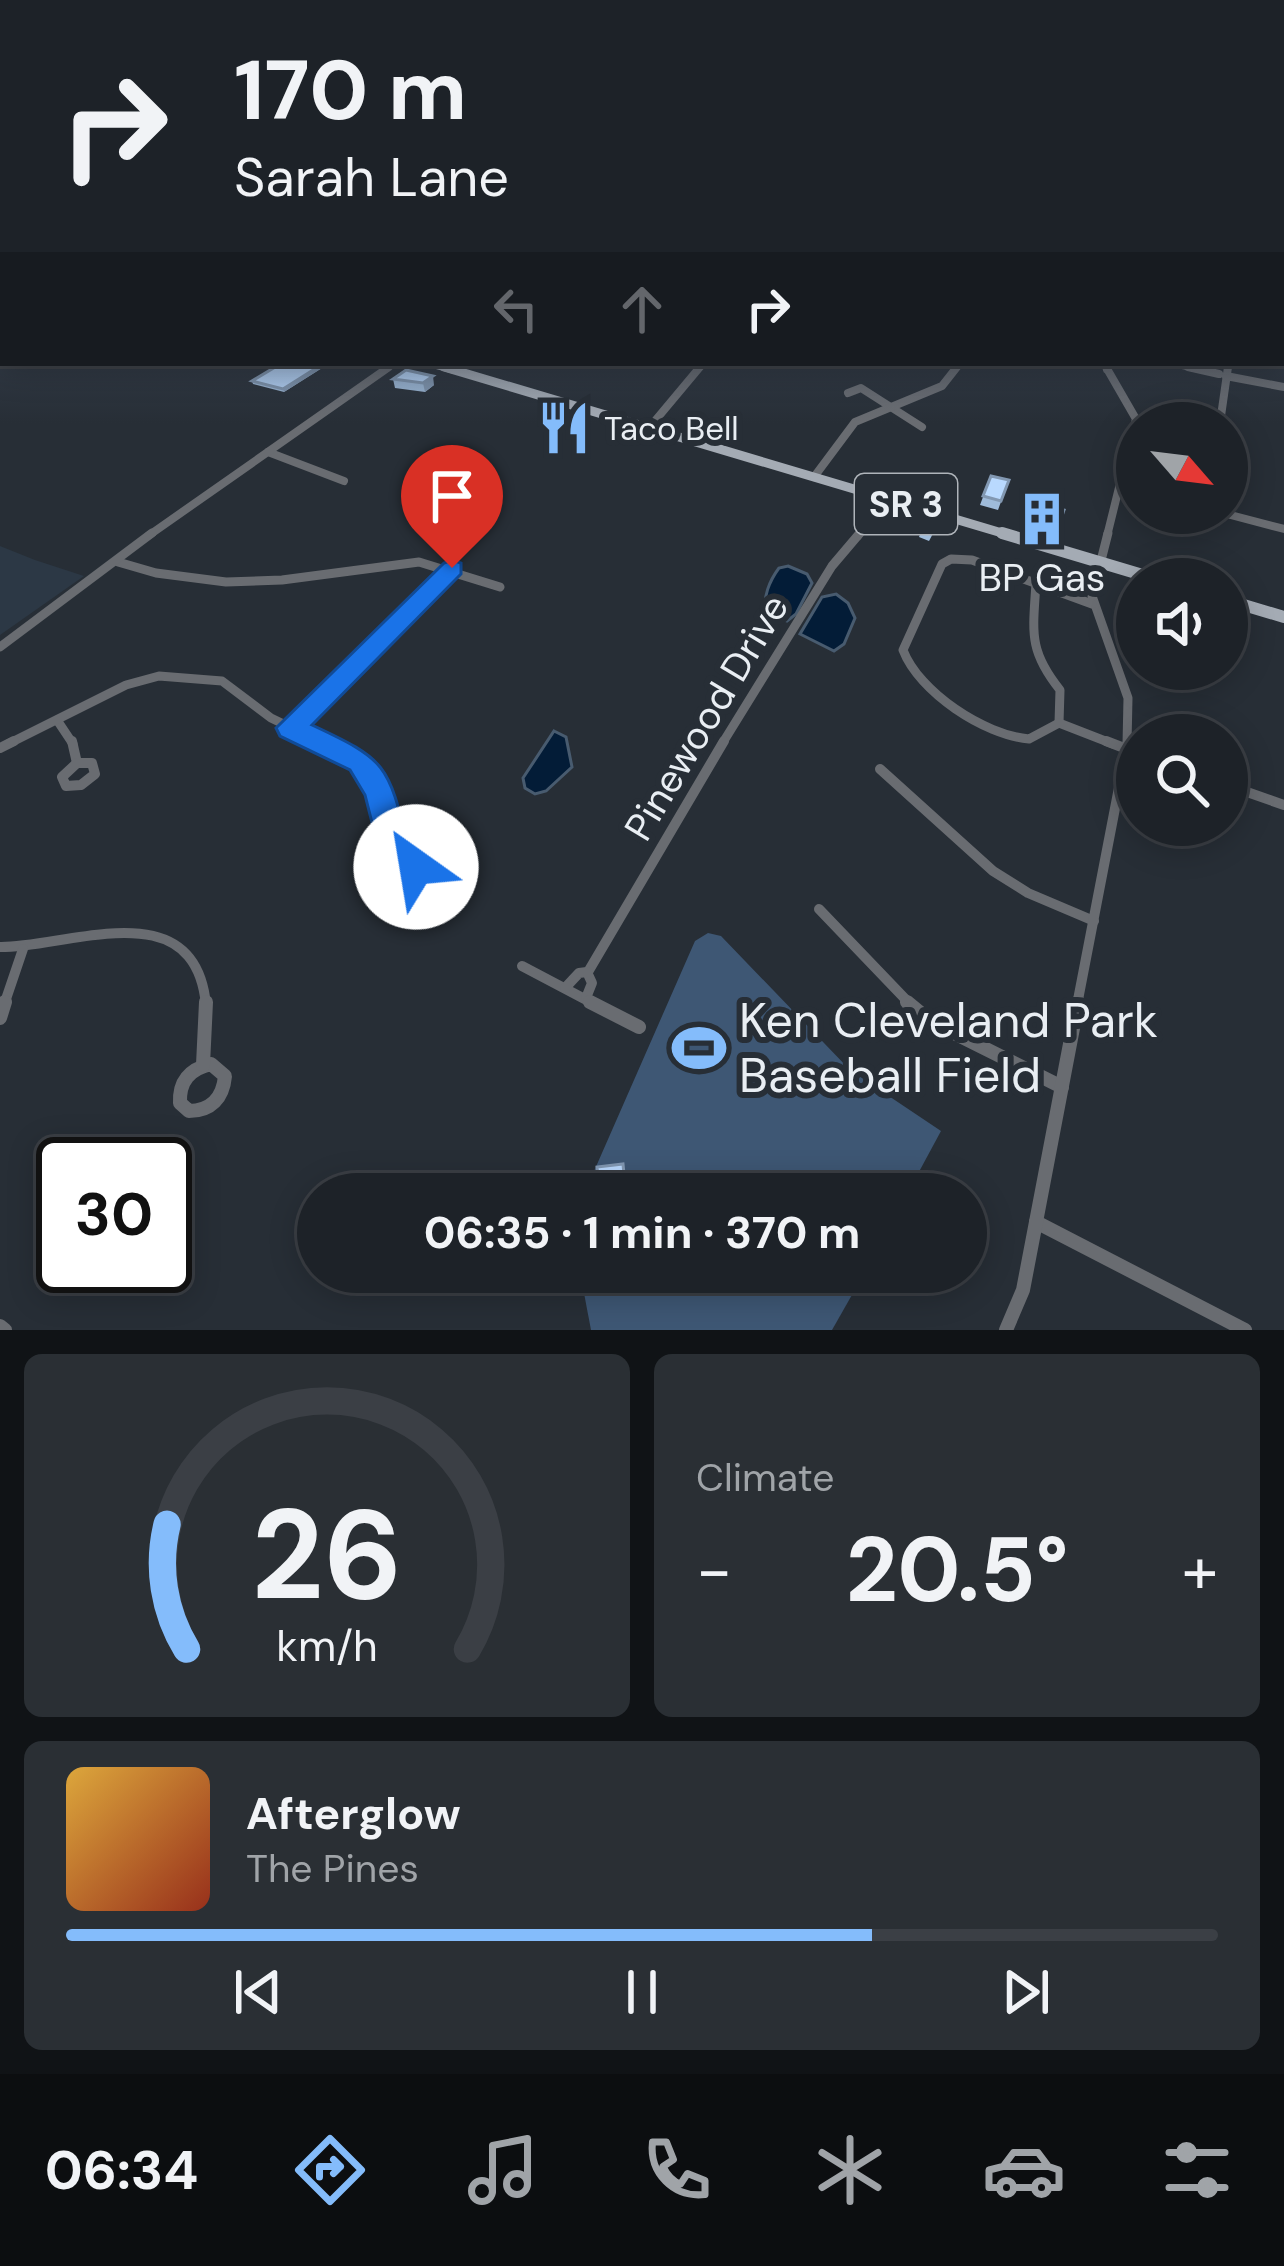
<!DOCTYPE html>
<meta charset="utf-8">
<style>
:root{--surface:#1d2228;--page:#2a2f34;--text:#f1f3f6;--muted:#a0a4a8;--line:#3b3f45;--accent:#84bcfb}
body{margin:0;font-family:"DM Sans",sans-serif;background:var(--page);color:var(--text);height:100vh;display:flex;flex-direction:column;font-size:45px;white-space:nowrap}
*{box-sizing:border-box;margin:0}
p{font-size:39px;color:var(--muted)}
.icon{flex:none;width:66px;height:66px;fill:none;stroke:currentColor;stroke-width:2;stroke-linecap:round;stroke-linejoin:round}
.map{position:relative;height:1330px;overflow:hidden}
.details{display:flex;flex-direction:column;gap:24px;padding:24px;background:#101316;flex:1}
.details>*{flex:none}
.top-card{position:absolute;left:0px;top:0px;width:1284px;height:366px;box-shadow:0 6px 30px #0003,0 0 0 3px var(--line);background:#1d2228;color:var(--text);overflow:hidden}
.needle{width:78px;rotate:118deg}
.buttons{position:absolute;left:1116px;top:402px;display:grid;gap:24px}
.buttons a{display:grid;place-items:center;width:132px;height:132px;border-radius:50%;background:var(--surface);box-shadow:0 6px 30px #0003,0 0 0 3px var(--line);font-size:60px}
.speed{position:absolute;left:36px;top:1137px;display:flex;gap:24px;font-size:60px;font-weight:700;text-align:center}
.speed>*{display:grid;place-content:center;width:156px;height:156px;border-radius:50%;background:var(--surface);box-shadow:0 6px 30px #0003,0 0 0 3px var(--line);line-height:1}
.speed .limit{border:6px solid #111;border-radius:18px;background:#fff;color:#111}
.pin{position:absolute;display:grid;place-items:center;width:102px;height:102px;color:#fff;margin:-123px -51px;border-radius:50% 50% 50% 0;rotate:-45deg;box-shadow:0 0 12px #0007}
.pin .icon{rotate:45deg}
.me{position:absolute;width:132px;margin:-66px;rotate:328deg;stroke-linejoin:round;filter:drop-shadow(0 0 9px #0008)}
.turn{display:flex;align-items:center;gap:42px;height:252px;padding:0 36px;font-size:54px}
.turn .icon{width:156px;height:156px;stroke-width:2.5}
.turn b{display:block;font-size:84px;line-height:102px}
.lanes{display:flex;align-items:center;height:114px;padding:0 36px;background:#0003;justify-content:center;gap:60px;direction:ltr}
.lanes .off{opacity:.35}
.big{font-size:90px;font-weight:700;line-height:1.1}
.details .widget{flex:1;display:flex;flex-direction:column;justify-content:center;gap:18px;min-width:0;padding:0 42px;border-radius:18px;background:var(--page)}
.details .dial{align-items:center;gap:0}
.dial svg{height:312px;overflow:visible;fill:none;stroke:var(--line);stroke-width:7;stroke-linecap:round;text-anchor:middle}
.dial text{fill:var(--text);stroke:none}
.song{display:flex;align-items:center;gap:36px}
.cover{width:144px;height:144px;border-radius:18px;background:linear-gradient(135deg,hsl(40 70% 55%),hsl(10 70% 35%))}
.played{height:12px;border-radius:6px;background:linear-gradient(90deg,var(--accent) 70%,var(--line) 70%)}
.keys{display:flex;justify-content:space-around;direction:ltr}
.heat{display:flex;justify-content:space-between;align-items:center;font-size:66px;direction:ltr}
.details .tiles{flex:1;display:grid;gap:24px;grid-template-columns:1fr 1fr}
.widget:last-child{grid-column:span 2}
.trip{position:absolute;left:297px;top:1173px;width:690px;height:120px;border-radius:60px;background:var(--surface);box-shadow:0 6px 30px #0003,0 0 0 3px var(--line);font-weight:700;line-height:120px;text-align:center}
.menu{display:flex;height:192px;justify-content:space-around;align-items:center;background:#0c0e10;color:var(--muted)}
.menu .icon{width:84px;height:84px}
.menu .selected{color:var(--accent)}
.menu b{font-size:54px;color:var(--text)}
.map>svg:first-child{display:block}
.built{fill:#2c3845}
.green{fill:#3e5774}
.water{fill:#031c37;stroke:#485b6f;stroke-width:3}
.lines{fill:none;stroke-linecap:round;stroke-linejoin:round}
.minor-far4{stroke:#696c71;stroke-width:6}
.minor-far3{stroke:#696c71;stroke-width:8}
.minor-far2{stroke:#696c71;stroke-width:9}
.minor-far1{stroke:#696c71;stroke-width:10}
.minor{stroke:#696c71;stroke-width:14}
.major-far2{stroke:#a4abb4;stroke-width:8}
.major-far1{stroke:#a4abb4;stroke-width:9}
.major{stroke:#a4abb4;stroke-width:12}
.wall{fill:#9fbbda}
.shaded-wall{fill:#8298b2}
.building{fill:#b9d9fe;stroke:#8298b2;stroke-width:3}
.route{fill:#1a73e8;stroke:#114b97;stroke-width:3}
.labels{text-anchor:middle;stroke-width:12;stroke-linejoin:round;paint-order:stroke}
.far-poi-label{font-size:33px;fill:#e9eef3;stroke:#272e36;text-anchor:start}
.shield{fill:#272e36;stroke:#afb4ba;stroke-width:3}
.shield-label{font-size:36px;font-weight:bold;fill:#e9eef3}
.poi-label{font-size:39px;fill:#e9eef3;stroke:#272e36}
.street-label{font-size:39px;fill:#e9eef3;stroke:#272e36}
.near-poi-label{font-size:48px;fill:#e9eef3;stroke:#272e36;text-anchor:start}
</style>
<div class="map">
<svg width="1284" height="1330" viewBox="0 0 1284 1330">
<rect width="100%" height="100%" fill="#272e36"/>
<!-- built -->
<polygon class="built" points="0,546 35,560 84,576 0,635"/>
<!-- green -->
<g class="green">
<polygon points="708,933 721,936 850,1070 941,1131 907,1194 584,1194 695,941"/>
<polygon points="580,1272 865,1272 832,1330 591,1330"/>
</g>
<!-- water -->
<g class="water">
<path d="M788,566L807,574L812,583L796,614L787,621L766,613C762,598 770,580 779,568Z"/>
<polygon points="836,594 848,603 855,618 844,644 834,651 800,634 822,597"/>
<polygon points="554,731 566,737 572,767 546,791 535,794 525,788 523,778"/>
</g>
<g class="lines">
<!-- minor-far4 -->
<g class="minor-far4">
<polyline points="1105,363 1106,370"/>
<polyline points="1167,363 1202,370"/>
<polyline points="384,370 395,363"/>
<polyline points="698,370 704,363"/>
<polyline points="954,370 960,363"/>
<polyline points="1228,370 1229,363"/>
</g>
<!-- minor-far3 -->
<g class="minor-far3">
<polyline points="1106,367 1136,419 1107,536"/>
<polyline points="1188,367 1219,374"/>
<polyline points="1226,376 1284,387"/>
<polyline points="848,393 861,388 922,427"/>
<polyline points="1220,423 1228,367"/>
<polyline points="649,428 700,367"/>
<polyline points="268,452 344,481"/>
<polyline points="814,477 855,422 942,386 957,367"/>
<polyline points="1223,513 1284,529"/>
<polyline points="148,536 389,367"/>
<polyline points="858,536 879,497"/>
</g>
<!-- minor-far2 -->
<g class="minor-far2">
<polyline points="1108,533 1092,596 1128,698 1127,744"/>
<polyline points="118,562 156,573 226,582 282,580 419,562 500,587"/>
<path d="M1036,583C1033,632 1028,650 1060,690L1059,723"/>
<path d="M1092,604L972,560L951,559L942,564L903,650C919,692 984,735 1029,739L1059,723L1113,744"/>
<polyline points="0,647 152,533"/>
<polyline points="57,720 73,744"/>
<polyline points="291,728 452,569"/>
<polyline points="8,744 126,685 159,676 222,681 271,718 325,744"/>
<polyline points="722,744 832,566 860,533"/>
</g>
<!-- minor-far1 -->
<g class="minor-far1">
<polyline points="72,741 77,763"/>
<path d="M319,741C384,772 380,793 396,859"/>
<polyline points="1106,741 1137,753"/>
<polyline points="0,748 14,741"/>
<polygon points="77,763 92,763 95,774 81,785 66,786 62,777"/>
<polyline points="880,769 993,871 1028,893 1094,921"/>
<polyline points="1227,785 1284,805"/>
<circle cx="398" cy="876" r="18"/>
<polyline points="819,909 911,1005"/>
<path d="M0,947C67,948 195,889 206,1005"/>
<polyline points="522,966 596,1005"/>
<polyline points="588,972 724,741"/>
<polyline points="565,988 579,973 587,972 592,983 586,998"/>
<polyline points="4,1005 23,949"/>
<polyline points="1077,1005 1128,741"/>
</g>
<!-- minor -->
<g class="minor">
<polyline points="590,1002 639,1027"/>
<polyline points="907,1002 930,1021 1062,1087"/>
<polyline points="0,1018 5,1002"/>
<path d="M211,1064L225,1076C223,1098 211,1111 189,1111L180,1103C179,1081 190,1069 211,1064Z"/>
<polyline points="203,1065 206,1002"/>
<polyline points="1036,1222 1245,1330"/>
<polyline points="0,1326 5,1330"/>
<polyline points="1006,1330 1023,1290 1078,1002"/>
</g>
<!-- major-far2 -->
<polyline class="major-far2" points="429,363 454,370"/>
<!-- major-far1 -->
<polyline class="major-far1" points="444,367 1012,536"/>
<!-- major -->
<g class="major">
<polyline points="1002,533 1156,579"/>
<polyline points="1227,600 1284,617"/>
</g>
</g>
<!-- wall -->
<g class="wall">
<polygon points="321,365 322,368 284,392 253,384 252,381"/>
<polygon points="393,379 434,385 425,392 395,388"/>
<polygon points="991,476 1009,480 998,510 980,505"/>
<polygon points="1032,501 1064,510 1057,528 1025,519"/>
<polygon points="926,519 936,528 929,541 919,537"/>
<polygon points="623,1164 625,1187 599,1190 597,1167"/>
</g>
<!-- shaded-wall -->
<g class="shaded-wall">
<polygon points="321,365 322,368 284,392 283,389"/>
<polygon points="433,376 434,385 425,392 423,383"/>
</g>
<!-- building -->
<g class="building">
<polygon points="282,363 316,363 321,365 283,389 252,381"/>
<polygon points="406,370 433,376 423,383 393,379"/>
<polygon points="991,476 1009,480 1001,501 983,496"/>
<polygon points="1032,501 1064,510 1061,519 1029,510"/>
<polygon points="926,519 938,522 931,534 921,531"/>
<polygon points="623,1164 625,1184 599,1187 597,1167"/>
</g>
<!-- sky -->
<linearGradient id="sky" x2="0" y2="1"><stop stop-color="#15191e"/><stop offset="0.56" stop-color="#414c5d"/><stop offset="1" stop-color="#414c5d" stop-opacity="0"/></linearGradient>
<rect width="1284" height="423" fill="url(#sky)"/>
<!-- route -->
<path class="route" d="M452,560L461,563V574L312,725C387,760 388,764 408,845L428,856L432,867L428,878L416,882L384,870L365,795L350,770L280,736L276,728L444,563Z"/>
<!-- icons -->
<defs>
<symbol id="restaurant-bare" viewBox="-9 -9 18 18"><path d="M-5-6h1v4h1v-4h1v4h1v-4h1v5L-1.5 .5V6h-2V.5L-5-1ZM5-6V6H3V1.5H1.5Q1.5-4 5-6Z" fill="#84bcfb" stroke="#272e36" stroke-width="2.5" paint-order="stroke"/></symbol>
<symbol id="building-bare" viewBox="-9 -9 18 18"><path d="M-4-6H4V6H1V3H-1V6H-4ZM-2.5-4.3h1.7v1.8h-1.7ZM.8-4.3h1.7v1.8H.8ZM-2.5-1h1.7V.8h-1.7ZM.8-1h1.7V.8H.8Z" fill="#84bcfb" stroke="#272e36" stroke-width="2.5" paint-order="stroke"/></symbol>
<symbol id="stadium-bare" viewBox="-9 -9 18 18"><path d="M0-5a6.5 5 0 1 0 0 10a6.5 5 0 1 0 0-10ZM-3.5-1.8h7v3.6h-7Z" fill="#84bcfb" stroke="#272e36" stroke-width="2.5" paint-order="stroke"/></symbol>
</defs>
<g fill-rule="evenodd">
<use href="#restaurant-bare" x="526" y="390" width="76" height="76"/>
<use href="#building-bare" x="1004" y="481" width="76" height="76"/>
<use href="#stadium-bare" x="661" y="1010" width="76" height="76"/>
</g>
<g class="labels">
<!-- far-poi labels -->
<g class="far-poi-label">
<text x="604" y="440">Taco Bell</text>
</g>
<!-- shield labels -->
<rect class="shield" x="855" y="474" width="102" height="60" rx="9"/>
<g class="shield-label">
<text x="906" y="517">SR 3</text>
</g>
<!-- poi labels -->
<g class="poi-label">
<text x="1042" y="591">BP Gas</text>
</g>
<!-- street labels -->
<g class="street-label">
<text transform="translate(706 717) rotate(-59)" y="14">Pinewood Drive</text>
</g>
<!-- near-poi labels -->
<g class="near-poi-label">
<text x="739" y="1037">Ken Cleveland Park<tspan x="739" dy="55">Baseball Field</tspan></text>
</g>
</g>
</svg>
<div class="buttons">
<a><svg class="needle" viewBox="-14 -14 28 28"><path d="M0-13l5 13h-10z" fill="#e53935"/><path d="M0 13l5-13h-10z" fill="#a0a4a8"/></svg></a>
<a><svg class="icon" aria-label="sound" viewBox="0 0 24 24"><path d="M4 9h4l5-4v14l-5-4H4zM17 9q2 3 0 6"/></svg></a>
<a><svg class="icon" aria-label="search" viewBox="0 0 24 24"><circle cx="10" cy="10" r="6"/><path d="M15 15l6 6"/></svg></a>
</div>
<div class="speed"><div class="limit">30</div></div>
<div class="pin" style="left:452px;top:568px;background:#d93025"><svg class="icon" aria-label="arrive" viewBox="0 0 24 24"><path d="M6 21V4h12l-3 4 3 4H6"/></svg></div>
<svg class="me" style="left:416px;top:867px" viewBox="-20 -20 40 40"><circle r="19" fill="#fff"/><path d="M0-13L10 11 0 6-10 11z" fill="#1a73e8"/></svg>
<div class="trip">06:35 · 1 min · 370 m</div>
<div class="top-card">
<div class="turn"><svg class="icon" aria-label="right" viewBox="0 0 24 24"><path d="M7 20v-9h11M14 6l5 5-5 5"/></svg><div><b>170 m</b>Sarah Lane</div></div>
<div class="lanes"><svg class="icon off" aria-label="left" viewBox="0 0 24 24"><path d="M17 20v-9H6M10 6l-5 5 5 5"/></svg><svg class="icon off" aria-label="ahead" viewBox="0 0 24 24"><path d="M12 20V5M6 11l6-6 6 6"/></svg><svg class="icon" aria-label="right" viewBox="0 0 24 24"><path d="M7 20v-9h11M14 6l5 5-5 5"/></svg></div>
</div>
</div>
<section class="details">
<div class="tiles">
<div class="widget dial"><svg viewBox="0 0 100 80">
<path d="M14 69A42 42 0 1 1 86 69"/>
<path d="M14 69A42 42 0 0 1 9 37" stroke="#84bcfb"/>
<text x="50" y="56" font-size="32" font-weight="700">26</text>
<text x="50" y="72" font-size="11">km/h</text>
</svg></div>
<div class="widget"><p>Climate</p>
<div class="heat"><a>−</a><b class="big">20.5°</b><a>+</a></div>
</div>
<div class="widget">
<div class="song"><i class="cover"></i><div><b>Afterglow</b><p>The Pines</p></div></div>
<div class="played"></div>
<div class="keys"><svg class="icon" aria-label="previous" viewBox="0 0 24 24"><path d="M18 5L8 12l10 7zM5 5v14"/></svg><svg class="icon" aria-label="pause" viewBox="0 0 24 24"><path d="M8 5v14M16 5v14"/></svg><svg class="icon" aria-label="next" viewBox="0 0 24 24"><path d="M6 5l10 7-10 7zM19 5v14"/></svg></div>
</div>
</div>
</section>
<nav class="menu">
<b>06:34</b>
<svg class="icon selected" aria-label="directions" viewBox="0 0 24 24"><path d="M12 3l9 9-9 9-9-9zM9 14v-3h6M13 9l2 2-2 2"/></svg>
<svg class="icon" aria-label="music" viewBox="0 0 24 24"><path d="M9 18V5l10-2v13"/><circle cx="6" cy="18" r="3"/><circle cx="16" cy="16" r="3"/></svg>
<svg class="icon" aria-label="phone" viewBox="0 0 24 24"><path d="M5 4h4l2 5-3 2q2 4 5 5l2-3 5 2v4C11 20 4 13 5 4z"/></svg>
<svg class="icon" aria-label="climate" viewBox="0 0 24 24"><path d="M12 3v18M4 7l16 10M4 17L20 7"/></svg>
<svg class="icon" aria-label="car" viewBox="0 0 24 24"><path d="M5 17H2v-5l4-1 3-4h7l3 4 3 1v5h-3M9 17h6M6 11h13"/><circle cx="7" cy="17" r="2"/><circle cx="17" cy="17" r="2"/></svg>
<svg class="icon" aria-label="filters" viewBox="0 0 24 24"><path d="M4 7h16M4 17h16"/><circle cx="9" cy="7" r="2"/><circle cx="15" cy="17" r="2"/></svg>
</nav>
